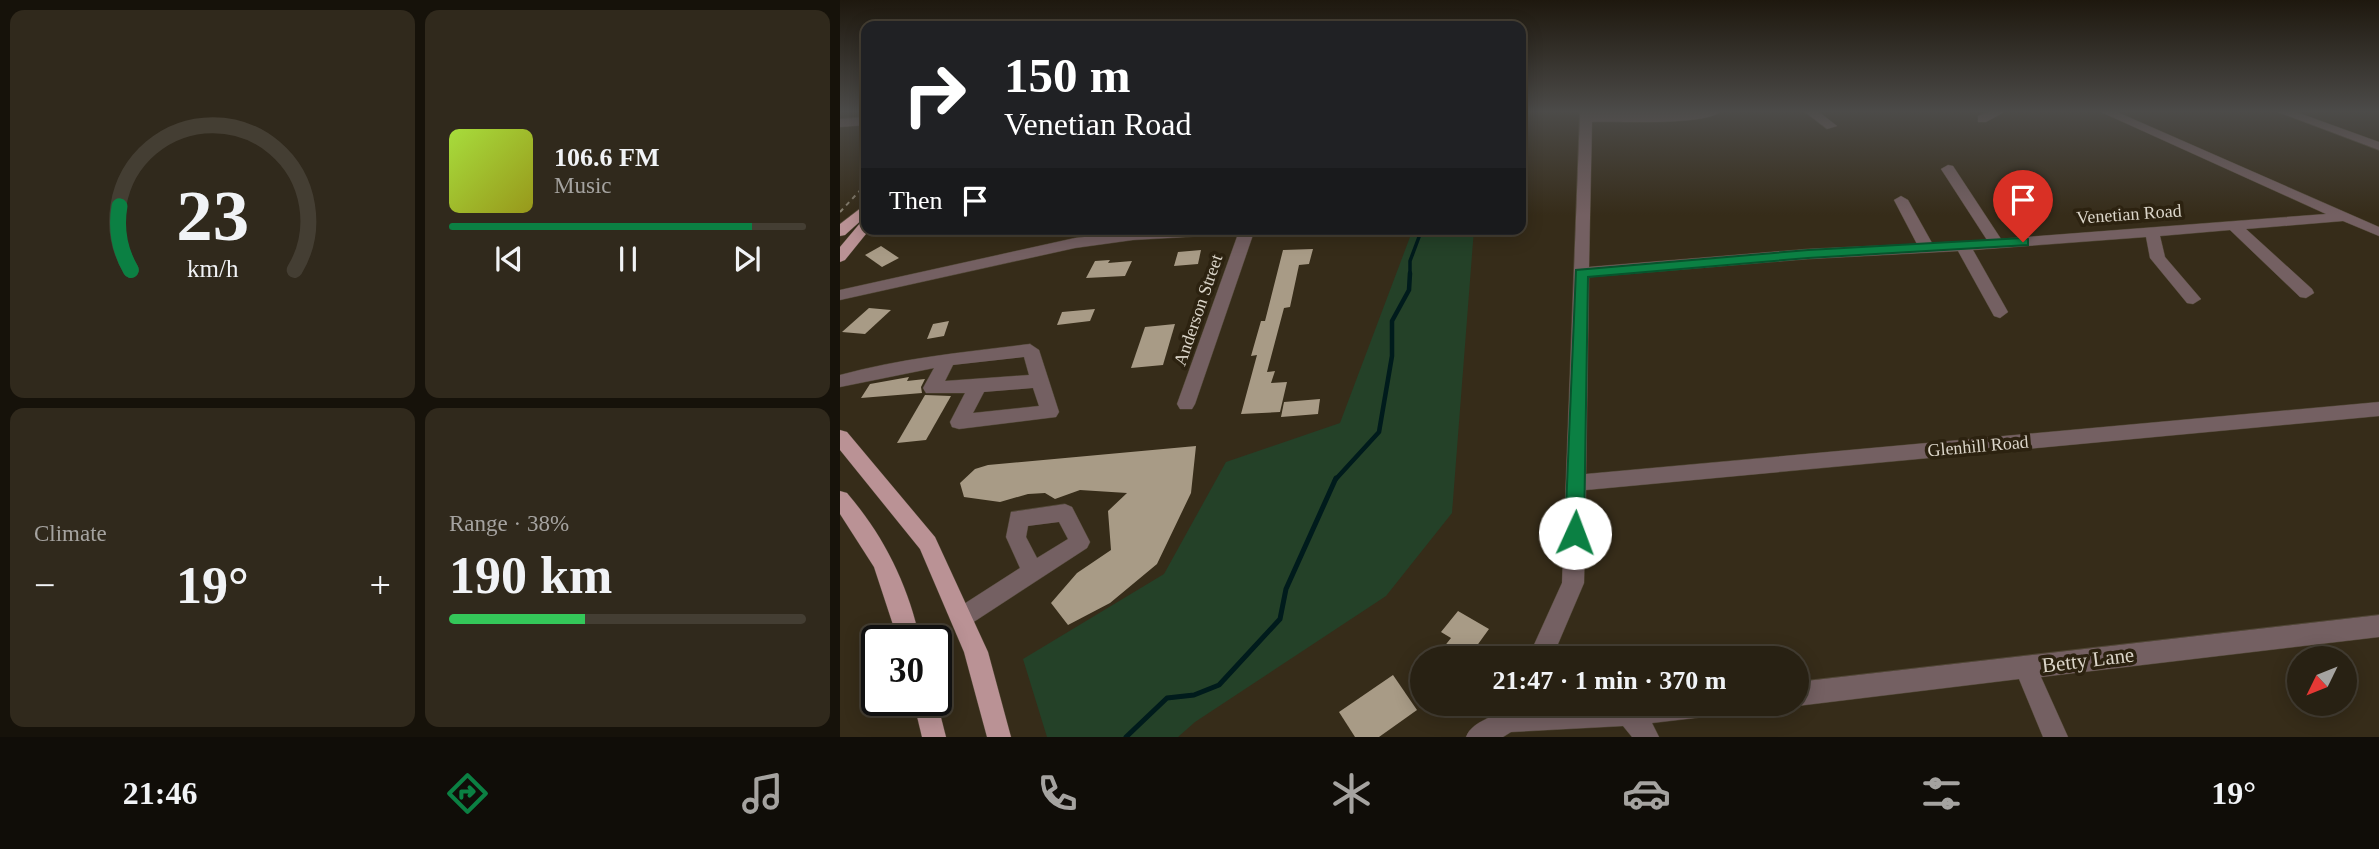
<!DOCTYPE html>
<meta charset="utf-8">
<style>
:root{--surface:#282113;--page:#30291c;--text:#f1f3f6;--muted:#a5a3a0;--line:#443e33;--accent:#0b8043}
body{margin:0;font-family:"Times New Roman",serif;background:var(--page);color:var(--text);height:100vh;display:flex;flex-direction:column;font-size:26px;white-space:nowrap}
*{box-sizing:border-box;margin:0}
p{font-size:23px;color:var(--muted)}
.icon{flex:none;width:38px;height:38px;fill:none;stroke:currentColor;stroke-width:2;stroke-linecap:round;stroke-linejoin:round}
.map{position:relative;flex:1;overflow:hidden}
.panel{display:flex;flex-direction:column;gap:10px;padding:10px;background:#16120a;width:840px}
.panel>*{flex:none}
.top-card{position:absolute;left:21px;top:21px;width:665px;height:214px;border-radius:14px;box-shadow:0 4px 18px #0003,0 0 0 2px var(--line);background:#202124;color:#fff;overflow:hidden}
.needle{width:46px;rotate:227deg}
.buttons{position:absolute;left:1447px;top:646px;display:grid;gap:14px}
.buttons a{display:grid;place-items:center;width:70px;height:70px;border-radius:50%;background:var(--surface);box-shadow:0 4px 18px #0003,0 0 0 2px var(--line);font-size:35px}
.speed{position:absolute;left:21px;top:625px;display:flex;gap:14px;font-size:35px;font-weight:700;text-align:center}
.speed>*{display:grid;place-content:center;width:91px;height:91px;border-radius:50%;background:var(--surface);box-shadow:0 4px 18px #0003,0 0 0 2px var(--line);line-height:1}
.speed .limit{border:4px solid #111;border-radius:10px;background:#fff;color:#111}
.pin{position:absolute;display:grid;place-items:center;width:60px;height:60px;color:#fff;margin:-72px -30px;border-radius:50% 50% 50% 0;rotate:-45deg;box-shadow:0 0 7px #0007}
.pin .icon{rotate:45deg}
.me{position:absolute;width:77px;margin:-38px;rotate:2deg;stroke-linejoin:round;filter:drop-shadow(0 0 5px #0008)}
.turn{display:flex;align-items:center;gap:24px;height:147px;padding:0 28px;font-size:32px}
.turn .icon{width:91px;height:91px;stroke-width:2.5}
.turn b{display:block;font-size:49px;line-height:60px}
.then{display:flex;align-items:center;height:66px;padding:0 28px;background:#0003;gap:14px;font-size:26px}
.big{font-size:52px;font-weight:700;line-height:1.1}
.panel .widget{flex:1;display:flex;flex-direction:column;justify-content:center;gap:10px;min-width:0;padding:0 24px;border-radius:14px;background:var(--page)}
.panel .dial{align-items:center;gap:0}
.dial svg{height:182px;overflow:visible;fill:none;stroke:var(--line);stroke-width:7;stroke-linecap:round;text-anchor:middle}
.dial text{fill:var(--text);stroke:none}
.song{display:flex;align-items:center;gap:21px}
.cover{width:84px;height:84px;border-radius:10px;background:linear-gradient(135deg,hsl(80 70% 55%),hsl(60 70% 35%))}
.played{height:7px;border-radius:4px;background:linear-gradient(90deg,var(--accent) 85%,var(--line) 85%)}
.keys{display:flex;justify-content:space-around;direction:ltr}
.heat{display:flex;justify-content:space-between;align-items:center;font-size:38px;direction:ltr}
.charge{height:10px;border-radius:5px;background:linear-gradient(90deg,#34c759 38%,var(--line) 0)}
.panel .tiles{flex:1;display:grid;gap:10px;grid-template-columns:repeat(2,1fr)}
.trip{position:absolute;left:570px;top:646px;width:399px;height:70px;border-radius:35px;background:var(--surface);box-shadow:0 4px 18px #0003,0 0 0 2px var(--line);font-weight:700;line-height:70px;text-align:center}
.menu{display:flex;height:112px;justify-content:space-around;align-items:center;background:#100d08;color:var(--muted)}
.menu .icon{width:49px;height:49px}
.menu .selected{color:var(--accent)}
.menu b{font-size:32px;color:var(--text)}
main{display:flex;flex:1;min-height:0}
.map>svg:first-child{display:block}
.green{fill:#244128}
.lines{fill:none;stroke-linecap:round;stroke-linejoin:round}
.stream-far2{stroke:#001b1c;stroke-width:3.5}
.stream-far1{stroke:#001b1c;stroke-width:4.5}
.stream{stroke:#001b1c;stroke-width:5}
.building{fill:#a89b86}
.minor-casing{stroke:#504735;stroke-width:1}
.major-casing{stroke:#504735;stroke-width:1}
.path{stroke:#857d6d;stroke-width:2;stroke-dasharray:4.5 4.5;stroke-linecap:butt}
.minor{fill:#746062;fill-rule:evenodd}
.major{fill:#ba9295;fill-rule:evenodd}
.route{fill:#0b8043;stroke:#07532c;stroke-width:2}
.labels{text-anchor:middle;stroke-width:7;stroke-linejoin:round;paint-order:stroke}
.street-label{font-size:18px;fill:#dbd5c9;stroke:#2c2210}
.near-street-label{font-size:21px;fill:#dbd5c9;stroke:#2c2210}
</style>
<main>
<section class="panel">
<div class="tiles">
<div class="widget dial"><svg viewBox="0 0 100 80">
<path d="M14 69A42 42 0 1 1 86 69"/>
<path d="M14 69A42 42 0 0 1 9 41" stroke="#0b8043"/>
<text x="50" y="56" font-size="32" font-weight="700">23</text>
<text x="50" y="72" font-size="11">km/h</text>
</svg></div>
<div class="widget">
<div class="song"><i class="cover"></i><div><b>106.6 FM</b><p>Music</p></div></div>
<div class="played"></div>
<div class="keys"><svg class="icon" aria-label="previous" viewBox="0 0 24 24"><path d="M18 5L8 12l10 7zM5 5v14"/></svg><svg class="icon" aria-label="pause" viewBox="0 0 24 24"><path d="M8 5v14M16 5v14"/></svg><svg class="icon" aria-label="next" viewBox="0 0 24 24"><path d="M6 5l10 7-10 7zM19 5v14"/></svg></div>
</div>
<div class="widget"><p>Climate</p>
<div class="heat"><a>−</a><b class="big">19°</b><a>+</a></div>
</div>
<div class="widget"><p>Range · 38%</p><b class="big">190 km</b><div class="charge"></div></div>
</div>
</section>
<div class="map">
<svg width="1539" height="737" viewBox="0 0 1539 737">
<rect width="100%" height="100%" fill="#362c19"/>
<!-- green -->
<polygon class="green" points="573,229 634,229 612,513 546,596 355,722 338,737 207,737 183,659 324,574 386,462 500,423"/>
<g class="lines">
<!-- stream-far2 -->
<polyline class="stream-far2" points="570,275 570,261 582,229"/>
<!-- stream-far1 -->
<polyline class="stream-far1" points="495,480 539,432 552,356 552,321 569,290 570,273"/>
<!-- stream -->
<polyline class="stream" points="286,737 327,698 354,695 379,685 440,619 446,589 496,478"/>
</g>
<!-- building -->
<g class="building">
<polygon points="41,246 59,258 42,267 25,255"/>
<polygon points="473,249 469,264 459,265 450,307 444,308 427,372 435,371 431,383 447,382 440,412 401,414 417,355 411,356 421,321 425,321 443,250"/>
<polygon points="361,250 358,264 334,266 338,252"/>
<polygon points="270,260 268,263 292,261 285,276 246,278 255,261"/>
<polygon points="29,308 51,310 25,334 2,332"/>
<polygon points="255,309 250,321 217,325 222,312"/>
<polygon points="109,321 104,336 87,339 93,324"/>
<polygon points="335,324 323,365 291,368 305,327"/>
<polygon points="69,377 67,381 85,379 81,387 82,393 21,398 30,384"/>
<polygon points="85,395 111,396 86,440 57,443"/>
<polygon points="480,399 478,414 441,417 444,402"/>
<polygon points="356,446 351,493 317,564 270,603 228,625 211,603 237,573 271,550 268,511 287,493 240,490 215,499 205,493 188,494 160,502 124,497 120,483 135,469 148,465"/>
<polygon points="618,611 649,629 628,658 595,658 611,638 601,632"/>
<polygon points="553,675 577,710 539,737 515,737 499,712"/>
</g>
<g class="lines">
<defs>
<g id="minor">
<path d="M740,112H880C862,126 778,121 752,122L749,267L968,249L1077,244L1054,200L1061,196L1068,200L1092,243L1147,240L1101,169L1108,165L1113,166L1161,239L1486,214L1261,112H1277L1539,227V236L1503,221L1406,229L1472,289L1474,293L1466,298L1460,297L1390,230L1320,236L1325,257L1361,299L1353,304L1347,303L1310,258L1306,237L1133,250L1168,312L1160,318L1154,316L1118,251L968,259L749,277L746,474L1539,402V416L746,490L744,583L712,658H688L722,583Z"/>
<polygon points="965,112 979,112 997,126 987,129"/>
<polygon points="1148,112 1164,112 1146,122 1138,122 1138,116"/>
<polygon points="1438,112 1456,112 1539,142 1539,150"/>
<polygon points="26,117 26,125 0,127 0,119"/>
<polygon points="317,229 415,229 355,404 352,409 340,409 337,404 398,234 293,240 235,248 0,300 0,290 235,238"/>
<path d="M190,344L199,350L219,412L216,417L119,429L112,427L110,422L125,393H86L83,388L94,368L0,387V375C62,358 126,352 190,344ZM184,357L189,375L105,381L113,365ZM193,388L199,406L133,413L144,392Z"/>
<path d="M225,504L232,507L250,542L247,548L129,625L121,628L113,625L110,618L113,611L180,568L166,537L171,512ZM219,522L228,539L197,558L186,537L188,526Z"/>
<polygon points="1539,615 1539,637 1201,677 1228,737 1203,737 1179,679 957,706 951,704 957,704 957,682"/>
<path d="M664,704H689L688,707L742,704H884L881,713L872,716L812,723L819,737H792L783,726L671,732L663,737H626C633,719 656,720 664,704Z"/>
</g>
<g id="major">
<polygon points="26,204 26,216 5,235 0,236 0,224"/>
<polygon points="26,221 26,229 30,229 5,260 0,262 0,247 21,222"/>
<polygon points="0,430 7,432 95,537 148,652 171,737 147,737 124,652 80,549 0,450"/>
<path d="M0,491L7,493C44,536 68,585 80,640H58L34,567L0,514Z"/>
<polygon points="96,698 106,737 82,737 73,700"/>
</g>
</defs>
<!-- minor casing -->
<use href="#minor" class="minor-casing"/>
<!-- major casing -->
<use href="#major" class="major-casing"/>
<!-- path -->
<polyline class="path" points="0,212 26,184"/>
<!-- minor -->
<use href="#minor" class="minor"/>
<!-- major -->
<use href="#major" class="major"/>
</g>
<!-- sky -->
<linearGradient id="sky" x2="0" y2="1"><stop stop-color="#1e180e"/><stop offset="0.52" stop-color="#4c4b49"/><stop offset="1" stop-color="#4c4b49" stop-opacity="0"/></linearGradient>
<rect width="1539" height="215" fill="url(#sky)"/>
<!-- route -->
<polygon class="route" points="1183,238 1188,239 1188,245 968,258 748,277 744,533 741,539 728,539 725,533 736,270 968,250"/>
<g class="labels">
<!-- street labels -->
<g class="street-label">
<text transform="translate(1289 214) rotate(-4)" y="6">Venetian Road</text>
<text transform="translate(358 310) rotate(-71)" y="6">Anderson Street</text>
<text transform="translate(1138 446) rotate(-5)" y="6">Glenhill Road</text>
</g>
<!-- near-street labels -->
<g class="near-street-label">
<text transform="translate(1248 660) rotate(-7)" y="7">Betty Lane</text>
</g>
</g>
</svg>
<div class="buttons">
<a><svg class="needle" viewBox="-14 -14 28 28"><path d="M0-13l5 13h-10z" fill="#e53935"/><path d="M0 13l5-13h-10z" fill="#a5a3a0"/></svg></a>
</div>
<div class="speed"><div class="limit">30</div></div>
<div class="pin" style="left:1183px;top:242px;background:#d93025"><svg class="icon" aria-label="arrive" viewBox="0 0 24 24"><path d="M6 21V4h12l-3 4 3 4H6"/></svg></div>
<svg class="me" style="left:735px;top:533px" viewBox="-20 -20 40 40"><circle r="19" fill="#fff"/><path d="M0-13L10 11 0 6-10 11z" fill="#0b8043"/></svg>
<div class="trip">21:47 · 1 min · 370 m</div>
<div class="top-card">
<div class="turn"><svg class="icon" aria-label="right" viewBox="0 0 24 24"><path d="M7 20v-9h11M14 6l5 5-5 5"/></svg><div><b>150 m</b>Venetian Road</div></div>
<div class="then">Then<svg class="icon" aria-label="arrive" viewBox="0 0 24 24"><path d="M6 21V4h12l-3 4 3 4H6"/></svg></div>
</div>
</div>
</main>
<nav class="menu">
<b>21:46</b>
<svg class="icon selected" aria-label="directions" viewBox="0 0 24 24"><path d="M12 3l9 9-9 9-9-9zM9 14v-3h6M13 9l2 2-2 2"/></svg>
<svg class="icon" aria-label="music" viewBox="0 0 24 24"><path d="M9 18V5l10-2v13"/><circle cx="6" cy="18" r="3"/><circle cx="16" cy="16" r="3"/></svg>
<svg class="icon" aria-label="phone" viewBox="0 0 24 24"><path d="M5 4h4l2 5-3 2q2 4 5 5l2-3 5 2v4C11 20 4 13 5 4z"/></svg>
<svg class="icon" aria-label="climate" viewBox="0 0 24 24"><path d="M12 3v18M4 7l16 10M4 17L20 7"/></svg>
<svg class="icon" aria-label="car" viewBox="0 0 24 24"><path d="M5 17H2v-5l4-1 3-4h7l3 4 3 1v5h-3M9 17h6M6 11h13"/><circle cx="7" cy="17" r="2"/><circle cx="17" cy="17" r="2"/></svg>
<svg class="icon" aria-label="filters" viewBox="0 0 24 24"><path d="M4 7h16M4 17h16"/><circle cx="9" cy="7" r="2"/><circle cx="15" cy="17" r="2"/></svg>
<b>19°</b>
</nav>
